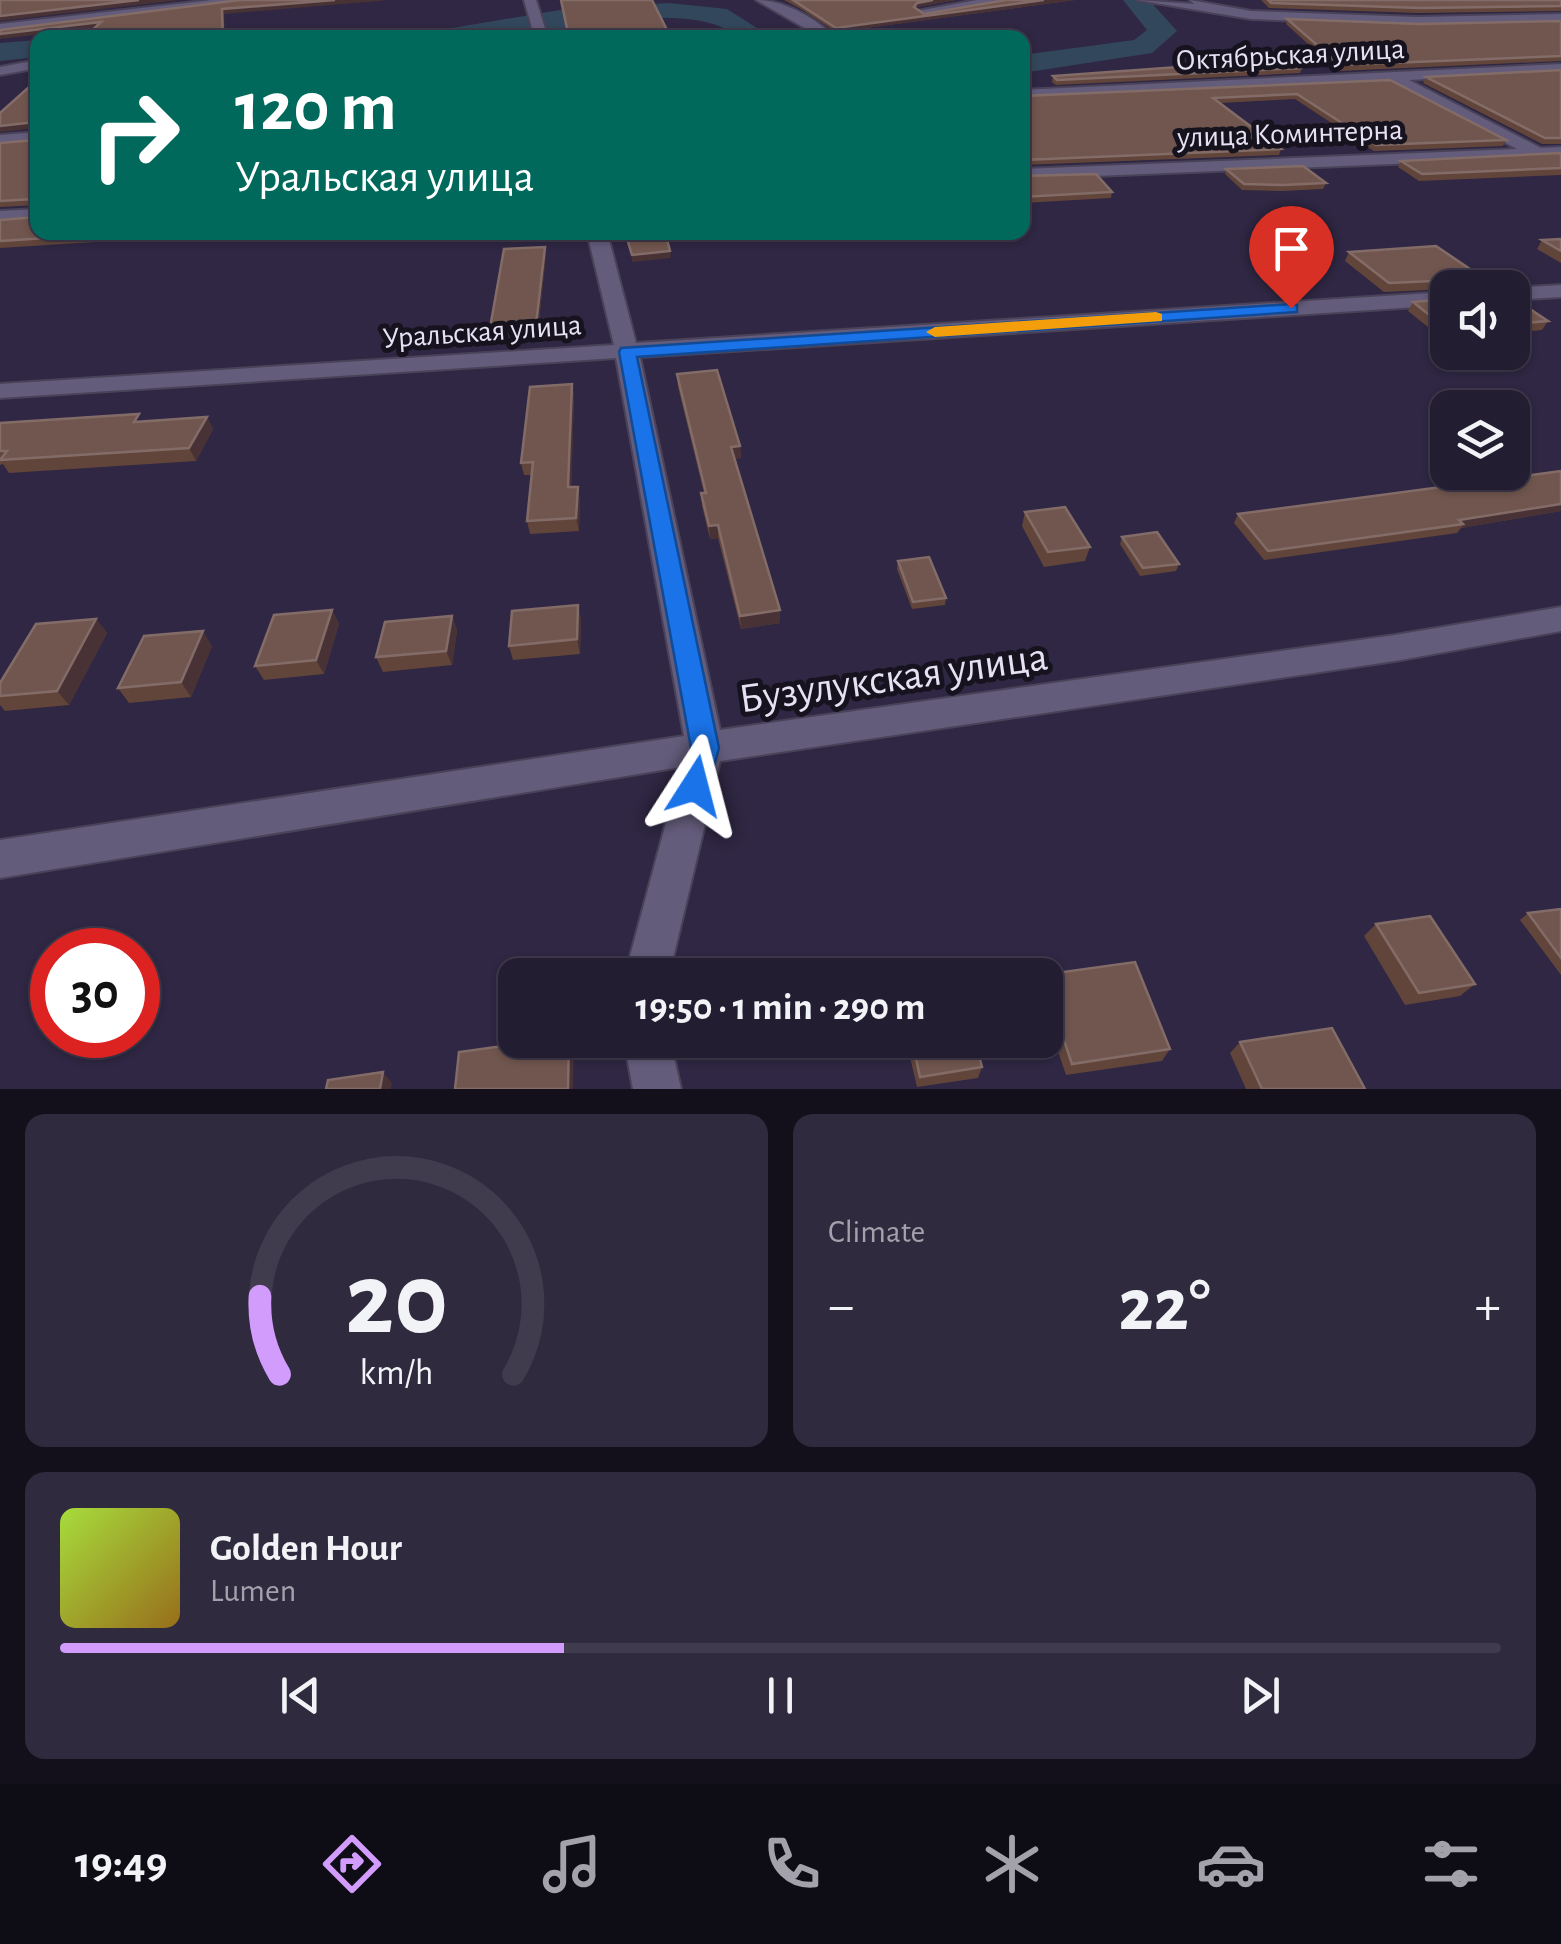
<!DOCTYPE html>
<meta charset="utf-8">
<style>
:root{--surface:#231d32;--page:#2f2a3e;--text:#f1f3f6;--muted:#a3a2ac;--line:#403b4d;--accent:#d29cfd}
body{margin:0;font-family:"Alegreya Sans",sans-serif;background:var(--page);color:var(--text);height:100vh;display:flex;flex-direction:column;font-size:38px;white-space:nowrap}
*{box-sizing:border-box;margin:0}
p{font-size:32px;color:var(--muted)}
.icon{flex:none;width:55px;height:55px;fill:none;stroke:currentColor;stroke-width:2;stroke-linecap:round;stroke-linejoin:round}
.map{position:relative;height:1089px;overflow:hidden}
.panel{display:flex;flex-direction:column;gap:25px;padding:25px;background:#13101c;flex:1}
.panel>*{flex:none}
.guide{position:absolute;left:30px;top:30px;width:1000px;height:210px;border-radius:20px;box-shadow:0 2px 8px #0004,0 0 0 2px var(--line);background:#00695c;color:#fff;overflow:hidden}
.tools{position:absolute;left:1430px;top:270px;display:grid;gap:20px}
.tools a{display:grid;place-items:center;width:100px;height:100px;border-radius:20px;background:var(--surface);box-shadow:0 2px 8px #0004,0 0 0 2px var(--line);font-size:50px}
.speed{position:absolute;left:30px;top:928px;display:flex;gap:20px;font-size:50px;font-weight:700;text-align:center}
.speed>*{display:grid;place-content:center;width:130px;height:130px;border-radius:50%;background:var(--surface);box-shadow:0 2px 8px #0004,0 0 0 2px var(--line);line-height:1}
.speed .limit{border:15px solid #d22;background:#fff;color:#111}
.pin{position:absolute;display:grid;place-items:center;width:85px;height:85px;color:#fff;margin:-102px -42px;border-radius:50% 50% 50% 0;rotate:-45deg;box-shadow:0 0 10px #0007}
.pin .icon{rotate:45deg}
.me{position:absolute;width:110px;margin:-55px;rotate:9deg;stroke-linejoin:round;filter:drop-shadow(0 0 8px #0008)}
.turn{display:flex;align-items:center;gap:35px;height:210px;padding:0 40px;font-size:45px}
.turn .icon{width:130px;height:130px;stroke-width:2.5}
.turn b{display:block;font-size:70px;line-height:85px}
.big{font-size:75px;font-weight:700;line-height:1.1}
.panel .widget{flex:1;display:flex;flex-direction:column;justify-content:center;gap:15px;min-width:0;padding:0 35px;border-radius:20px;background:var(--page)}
.panel .dial{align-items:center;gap:0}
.dial svg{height:260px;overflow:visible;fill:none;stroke:var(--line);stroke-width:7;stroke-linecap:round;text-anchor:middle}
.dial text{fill:var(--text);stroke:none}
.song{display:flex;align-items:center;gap:30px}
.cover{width:120px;height:120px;border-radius:15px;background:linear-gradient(135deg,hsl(80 70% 55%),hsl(40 70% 35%))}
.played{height:10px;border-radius:5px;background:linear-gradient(90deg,var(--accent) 35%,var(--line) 35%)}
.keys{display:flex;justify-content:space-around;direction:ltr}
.heat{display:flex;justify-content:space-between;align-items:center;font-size:55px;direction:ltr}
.panel .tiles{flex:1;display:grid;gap:25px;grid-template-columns:1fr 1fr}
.widget:last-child{grid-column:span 2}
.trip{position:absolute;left:498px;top:958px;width:565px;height:100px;border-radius:20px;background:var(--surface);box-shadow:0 2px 8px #0004,0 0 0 2px var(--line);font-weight:700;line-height:100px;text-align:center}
.dock{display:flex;height:160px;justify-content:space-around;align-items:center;background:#0e0c14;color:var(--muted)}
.dock .icon{width:70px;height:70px}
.dock .on{color:var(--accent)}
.dock b{font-size:45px;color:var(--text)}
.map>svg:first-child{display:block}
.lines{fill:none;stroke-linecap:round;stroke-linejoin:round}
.river{fill:#32475c;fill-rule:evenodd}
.street-casing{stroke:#494259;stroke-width:4}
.street{fill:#645c7b;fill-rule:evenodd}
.wall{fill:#62453a}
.shaded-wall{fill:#483235}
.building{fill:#70564e;stroke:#836c68;stroke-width:2.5}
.route{fill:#1a73e8;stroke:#114b97;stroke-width:2.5}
.slow{fill:#f59e0b}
.labels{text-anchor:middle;stroke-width:10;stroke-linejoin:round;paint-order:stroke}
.far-street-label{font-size:30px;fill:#e6e2f4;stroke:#16131f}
.near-street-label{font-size:42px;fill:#e6e2f4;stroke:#16131f}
</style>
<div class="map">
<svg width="1561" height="1089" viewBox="0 0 1561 1089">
<rect width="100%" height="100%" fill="#2f2743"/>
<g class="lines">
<!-- river -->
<g class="river">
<polygon points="1123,0 1149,0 1177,31 1152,53 1022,73 1022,55 1134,40 1147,30"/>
<path d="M669,3L727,9L757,28L751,38H723L728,30C671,0 553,34 489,38C468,39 447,38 427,38L440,30L566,9Z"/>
<polygon points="38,40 38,57 0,61 0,43"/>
</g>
<defs>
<g id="street">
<polygon points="212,0 248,0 0,32 0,24"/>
<polygon points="524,0 536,0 548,38 535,38"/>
<path d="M756,0C786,0 815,19 837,38H822Z"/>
<polygon points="977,0 1008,0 923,15 917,11"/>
<polygon points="1137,0 1194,4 1190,0 1251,11 1418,17 1561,14 1561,22 1418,25 1251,19"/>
<polygon points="38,60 38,68 0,75 0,67"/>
<polygon points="1561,64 1561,72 1409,80 1541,148 1561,147 1561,157 1022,179 1022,169 1517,149 1389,81 1022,98 1022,90"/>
<polygon points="38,132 38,142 0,145 0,135"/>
<polygon points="38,209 38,221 0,223 0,211"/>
<polygon points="587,232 607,232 636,343 1448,292 1448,305 640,357 720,730 1395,635 1561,607 1561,631 1395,661 720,761 669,975 625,975 681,767 0,878 0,840 684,736 616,358 0,398 0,384 614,345"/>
<polygon points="1561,285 1561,297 1512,300 1512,288"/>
<polygon points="624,1040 670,1040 681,1089 633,1089"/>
</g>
</defs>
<!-- street casing -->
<use href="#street" class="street-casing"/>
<!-- street -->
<use href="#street" class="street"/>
</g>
<!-- wall -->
<g class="wall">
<polygon points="784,0 956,0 916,7 915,9 924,14 1006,0 1075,0 836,32 801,9"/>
<polygon points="1261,0 1561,0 1561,11 1418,13 1269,8"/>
<polygon points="1287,19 1420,24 1561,21 1561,61 1338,71 1286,24"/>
<polygon points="1242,58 1302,68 1300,73 1056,85 1052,82 1053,76 1240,62"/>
<polygon points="1561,70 1561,144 1542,144 1423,83 1426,77"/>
<polygon points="1390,80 1506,140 1503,146 1374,151 1295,99 1220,103 1281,149 1279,155 1022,165 1022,96"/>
<polygon points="38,137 38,205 0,207 0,143 35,140"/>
<polygon points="1561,153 1561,175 1419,181 1398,167 1401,161"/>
<polygon points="1226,169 1326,183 1323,189 1281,191 1242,190 1225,174"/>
<polygon points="1022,176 1112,192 1111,198 1022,203"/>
<polygon points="0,220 38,232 254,232 0,248"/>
<polygon points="1561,239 1561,263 1537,249 1542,240"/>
<polygon points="545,247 546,253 538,332 491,335 490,328"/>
<polygon points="1349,252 1498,288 1448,288 1448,289 1384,292 1345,261"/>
<polygon points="1512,297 1548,321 1542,330 1512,333"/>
<polygon points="1448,299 1448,339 1443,339 1408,311 1413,302"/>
<polygon points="677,374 740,446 741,458 735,459 780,623 741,629 718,538 710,539 702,506 701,493 704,493 678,387"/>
<polygon points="572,384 574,396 571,487 580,499 579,531 530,534 527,521 532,475 524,475 521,463"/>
<polygon points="207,417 213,429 196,461 9,473 3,464 0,465 0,423 143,421"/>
<polygon points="1561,471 1561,511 1461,528 1457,533 1264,560 1234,523 1238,514"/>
<polygon points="1025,512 1090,547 1085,561 1044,567 1022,526"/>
<polygon points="1122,537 1179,564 1176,571 1140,576 1120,544"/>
<polygon points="898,561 946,598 945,605 912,609 897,569"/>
<polygon points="578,605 581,619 580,654 513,660 509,646"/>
<polygon points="332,610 339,624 324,674 264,680 255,666"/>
<polygon points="452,616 457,631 452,665 383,672 376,657"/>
<polygon points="96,619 107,633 69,705 5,711 0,705 0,683"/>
<polygon points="212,646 191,697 129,703 118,688"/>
<polygon points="1561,909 1561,975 1520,920 1528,913"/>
<polygon points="1376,924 1475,984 1460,996 1405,1005 1364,936"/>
<polygon points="1045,975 1170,1049 1162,1061 1066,1075 1045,1013"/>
<polygon points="906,1040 975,1040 982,1067 978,1078 917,1087"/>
<polygon points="1240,1042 1365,1089 1246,1089 1230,1053"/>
</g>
<!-- shaded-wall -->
<g class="shaded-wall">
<polygon points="139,0 180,0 0,21 0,16"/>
<polygon points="335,0 390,0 224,14 225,38 223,38 222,9"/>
<polygon points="933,0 956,0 916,7 913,12 917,3"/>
<polygon points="1044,0 1075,0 836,32 836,28"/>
<polygon points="101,22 104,27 0,39 0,34"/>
<polygon points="35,122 38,128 0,132 0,126"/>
<polygon points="545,247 546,253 538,332 536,325"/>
<polygon points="670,251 671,258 632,262 632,255"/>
<polygon points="572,384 574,396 571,500 568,487"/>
<polygon points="207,417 213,429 196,461 189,448"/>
<polygon points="740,446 741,458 732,460 731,447"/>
<polygon points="578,487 580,499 579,531 576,518"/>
<polygon points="1561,504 1561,511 1461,528 1463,524 1459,520"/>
<polygon points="718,525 718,538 710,539 709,526"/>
<polygon points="578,605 581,619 580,654 577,639"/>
<polygon points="332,610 339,624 324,674 316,660"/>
<polygon points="780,610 780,623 741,629 740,616"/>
<polygon points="452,616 457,631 452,665 446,651"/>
<polygon points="96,619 107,633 69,705 57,691"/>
<polygon points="203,631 212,646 191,697 181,682"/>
<polygon points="569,1040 570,1040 574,1048 573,1089 568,1089"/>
<polygon points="383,1072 392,1083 391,1089 380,1089"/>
</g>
<!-- building -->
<g class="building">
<polygon points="0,0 139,0 0,16"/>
<polygon points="240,0 335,0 222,9 223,38 84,38 101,22 0,34 0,30"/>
<polygon points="561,0 652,0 670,36 642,38 569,38"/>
<polygon points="793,0 933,0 917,3 914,7 924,14 1006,0 1044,0 836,28"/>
<polygon points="1268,0 1561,0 1561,6 1420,8 1271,3"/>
<polygon points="1287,19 1420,24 1561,21 1561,56 1340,65"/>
<polygon points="1246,48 1302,68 1057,80 1053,76 1248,62 1242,58"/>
<polygon points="1561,70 1561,138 1545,138 1426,77"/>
<polygon points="38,79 38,132 35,122 0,126 0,113"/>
<polygon points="1390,80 1506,140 1376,145 1297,94 1213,98 1281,149 1023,160 1022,161 1022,96"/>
<polygon points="38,137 38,202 34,199 0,201 0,143 35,140"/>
<polygon points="1561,153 1561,168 1422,174 1401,161"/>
<polygon points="1303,166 1326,183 1283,185 1244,184 1226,169"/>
<polygon points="1096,174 1112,192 1022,197 1022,176"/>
<polygon points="38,212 38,232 140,232 0,241 0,220 37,217"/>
<polygon points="625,232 665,232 670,251 632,255"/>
<polygon points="1561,239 1561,251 1542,240"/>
<polygon points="1436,246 1498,288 1455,288 1455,280 1389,283 1349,252"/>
<polygon points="545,247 536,325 490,328 504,249"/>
<polygon points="1512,297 1548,321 1512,324"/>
<polygon points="1448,299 1448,330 1413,302"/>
<polygon points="717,370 740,446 731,447 780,610 740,616 718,525 709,526 701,493 706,493 677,374"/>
<polygon points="572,384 568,487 578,487 576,518 527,521 533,462 521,463 530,387"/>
<polygon points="139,414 134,422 207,417 189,448 0,460 7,451 0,451 0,423"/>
<polygon points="1561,471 1561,504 1459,520 1463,524 1268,551 1238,514"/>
<polygon points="1065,507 1090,547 1048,552 1025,512"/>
<polygon points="1157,532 1179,564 1143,568 1122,537"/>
<polygon points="929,557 946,598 913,602 898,561"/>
<polygon points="578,605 577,639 509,646 512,611"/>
<polygon points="332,610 316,660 255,666 274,615"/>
<polygon points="452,616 446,651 376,657 385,622"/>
<polygon points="96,619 57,691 0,696 0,683 36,624"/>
<polygon points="203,631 181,682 118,688 144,636"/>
<polygon points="1561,909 1561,958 1528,913"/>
<polygon points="1430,916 1475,984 1419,993 1376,924"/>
<polygon points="1135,962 1170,1049 1072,1064 1045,984 1045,975 1042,975"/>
<polygon points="1332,1028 1365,1089 1262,1089 1240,1042"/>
<polygon points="546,1040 569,1040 568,1089 455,1089 459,1052"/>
<polygon points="912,1040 975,1040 982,1067 920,1077"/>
<polygon points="383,1072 380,1089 326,1089 328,1080"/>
</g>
<!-- route -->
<polygon class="route" points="1291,304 1297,305 1297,312 637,357 719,748 706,795 695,799 685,795 681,786 691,748 619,352 621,348"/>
<!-- slow -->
<polygon class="slow" points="1156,312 1162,314 1162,321 935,337 926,332 935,327"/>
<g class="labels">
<!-- far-street labels -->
<g class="far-street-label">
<text transform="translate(1290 54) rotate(-3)" y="10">Октябрьская улица</text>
<text transform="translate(1290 133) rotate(-2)" y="10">улица Коминтерна</text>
<text transform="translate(482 331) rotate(-4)" y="10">Уральская улица</text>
</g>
<!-- near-street labels -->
<g class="near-street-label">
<text transform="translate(893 676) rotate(-8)" y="15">Бузулукская улица</text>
</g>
</g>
</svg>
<div class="tools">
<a><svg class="icon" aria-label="sound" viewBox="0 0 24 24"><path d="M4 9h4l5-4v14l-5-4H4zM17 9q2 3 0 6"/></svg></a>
<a><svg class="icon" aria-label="layers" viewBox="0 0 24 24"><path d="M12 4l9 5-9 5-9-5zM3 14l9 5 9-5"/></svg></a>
</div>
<div class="speed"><div class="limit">30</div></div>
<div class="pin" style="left:1291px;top:308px;background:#d93025"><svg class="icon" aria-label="arrive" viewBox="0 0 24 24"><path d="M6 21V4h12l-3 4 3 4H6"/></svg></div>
<svg class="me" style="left:695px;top:786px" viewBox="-20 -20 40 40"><path d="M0-17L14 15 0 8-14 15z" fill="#1a73e8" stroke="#fff" stroke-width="4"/></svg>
<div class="trip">19:50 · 1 min · 290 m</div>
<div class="guide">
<div class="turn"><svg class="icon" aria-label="right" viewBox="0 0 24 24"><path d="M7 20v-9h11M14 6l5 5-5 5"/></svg><div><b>120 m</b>Уральская улица</div></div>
</div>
</div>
<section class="panel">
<div class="tiles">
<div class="widget dial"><svg viewBox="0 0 100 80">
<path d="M14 69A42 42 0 1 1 86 69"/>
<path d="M14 69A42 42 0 0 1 8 45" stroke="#d29cfd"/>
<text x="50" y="56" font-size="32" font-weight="700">20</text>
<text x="50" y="72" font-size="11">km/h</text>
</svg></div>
<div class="widget"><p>Climate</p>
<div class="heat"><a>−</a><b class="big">22°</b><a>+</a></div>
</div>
<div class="widget">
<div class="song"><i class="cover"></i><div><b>Golden Hour</b><p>Lumen</p></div></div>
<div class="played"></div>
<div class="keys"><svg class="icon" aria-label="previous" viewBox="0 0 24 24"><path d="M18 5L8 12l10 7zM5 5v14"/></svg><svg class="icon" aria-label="pause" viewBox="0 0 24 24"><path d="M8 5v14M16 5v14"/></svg><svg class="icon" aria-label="next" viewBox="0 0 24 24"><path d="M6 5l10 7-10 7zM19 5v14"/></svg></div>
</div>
</div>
</section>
<nav class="dock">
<b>19:49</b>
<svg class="icon on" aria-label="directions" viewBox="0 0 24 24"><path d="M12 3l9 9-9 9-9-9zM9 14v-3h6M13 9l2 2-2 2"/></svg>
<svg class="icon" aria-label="music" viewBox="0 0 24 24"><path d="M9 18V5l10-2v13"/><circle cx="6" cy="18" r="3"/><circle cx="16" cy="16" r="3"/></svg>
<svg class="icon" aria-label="phone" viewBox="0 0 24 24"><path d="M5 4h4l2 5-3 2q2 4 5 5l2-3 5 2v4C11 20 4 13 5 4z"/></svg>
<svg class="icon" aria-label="climate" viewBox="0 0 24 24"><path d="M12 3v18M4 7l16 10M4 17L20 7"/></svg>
<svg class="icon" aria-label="car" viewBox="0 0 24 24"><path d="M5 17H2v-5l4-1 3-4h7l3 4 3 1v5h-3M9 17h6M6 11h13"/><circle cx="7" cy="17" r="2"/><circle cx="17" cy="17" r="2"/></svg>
<svg class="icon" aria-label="filters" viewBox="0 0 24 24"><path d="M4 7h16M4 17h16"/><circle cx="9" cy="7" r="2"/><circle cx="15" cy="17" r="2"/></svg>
</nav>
